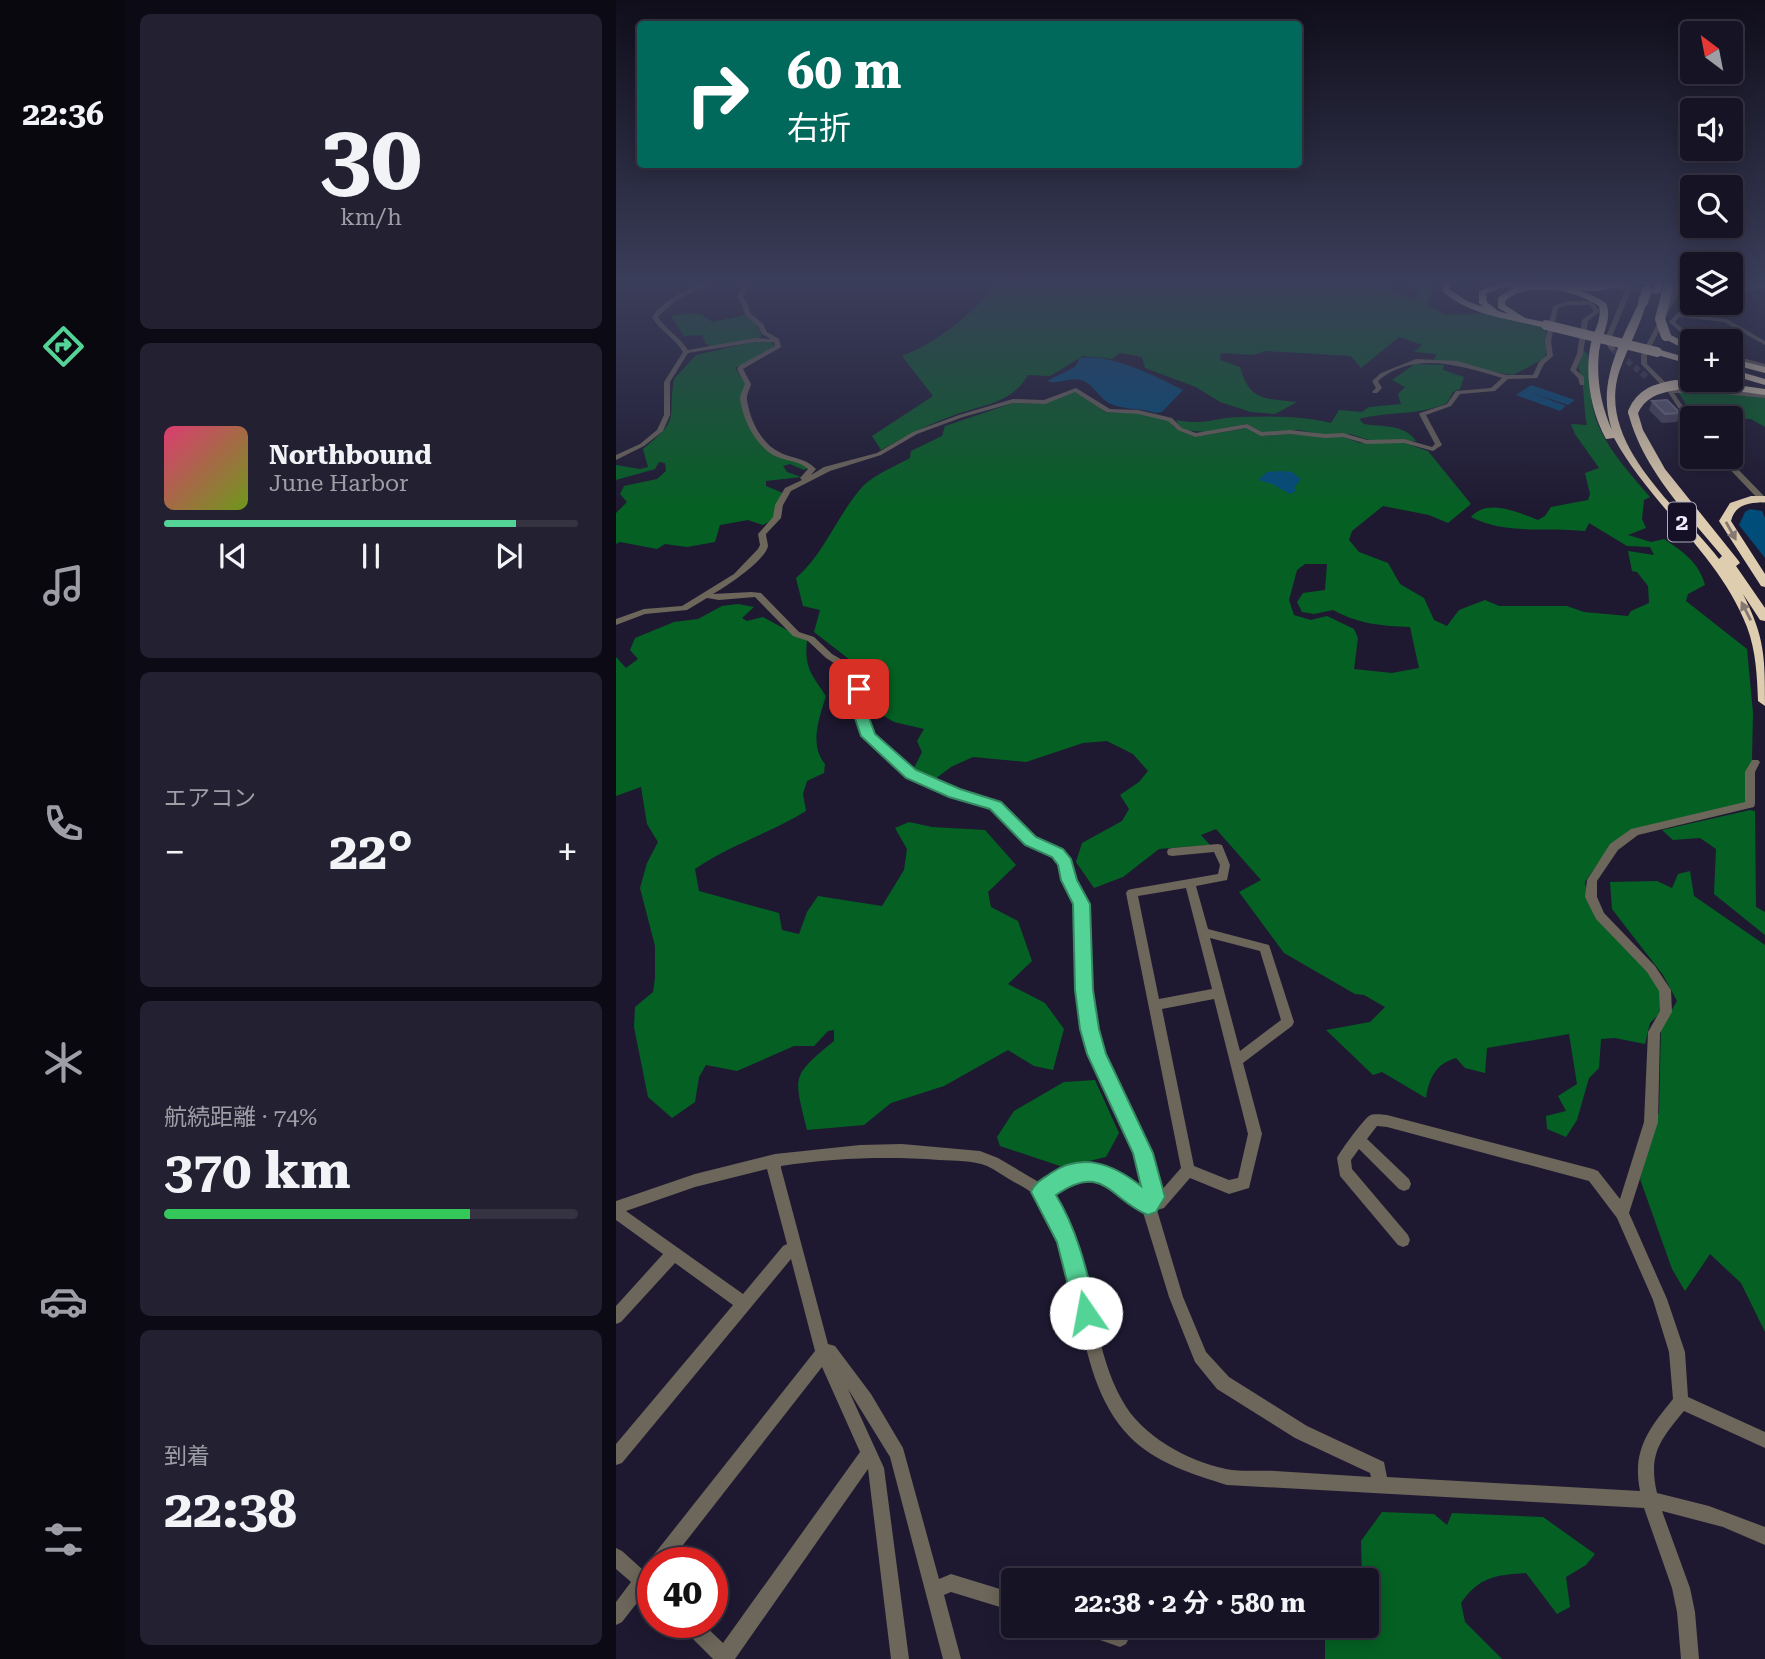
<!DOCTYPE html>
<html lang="ja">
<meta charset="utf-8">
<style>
:root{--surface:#161325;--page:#232032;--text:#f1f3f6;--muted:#9e9ea7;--line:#353242;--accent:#54d396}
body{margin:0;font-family:"Roboto Serif","Noto Sans JP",serif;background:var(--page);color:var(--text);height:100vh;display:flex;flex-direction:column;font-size:26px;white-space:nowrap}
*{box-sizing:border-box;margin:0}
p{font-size:23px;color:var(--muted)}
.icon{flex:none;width:38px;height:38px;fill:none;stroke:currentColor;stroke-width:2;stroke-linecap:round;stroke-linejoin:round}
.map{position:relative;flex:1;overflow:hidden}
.details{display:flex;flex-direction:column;gap:14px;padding:14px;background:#0c0a14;width:490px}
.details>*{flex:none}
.guide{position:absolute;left:21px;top:21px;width:665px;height:147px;border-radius:7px;box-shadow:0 4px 18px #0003,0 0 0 2px var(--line);background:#00695c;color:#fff;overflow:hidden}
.needle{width:46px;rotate:328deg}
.controls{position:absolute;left:1064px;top:21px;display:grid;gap:14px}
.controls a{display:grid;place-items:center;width:63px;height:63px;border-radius:7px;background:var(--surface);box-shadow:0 4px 18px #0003,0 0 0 2px var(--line);font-size:35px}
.speed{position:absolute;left:21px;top:1547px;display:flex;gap:14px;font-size:35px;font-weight:700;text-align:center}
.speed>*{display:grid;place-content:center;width:91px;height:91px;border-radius:50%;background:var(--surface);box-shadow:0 4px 18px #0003,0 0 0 2px var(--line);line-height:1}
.speed .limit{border:10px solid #d22;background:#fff;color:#111}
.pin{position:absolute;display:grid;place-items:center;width:60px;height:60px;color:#fff;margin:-30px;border-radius:14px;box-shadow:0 4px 10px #0006}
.me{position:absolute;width:77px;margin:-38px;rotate:348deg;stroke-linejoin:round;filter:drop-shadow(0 0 5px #0008)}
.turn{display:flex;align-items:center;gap:24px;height:147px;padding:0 35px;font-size:32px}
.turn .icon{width:91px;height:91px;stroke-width:2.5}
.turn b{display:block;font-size:49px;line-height:60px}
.big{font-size:52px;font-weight:700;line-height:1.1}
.details .tile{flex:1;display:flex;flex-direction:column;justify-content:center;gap:10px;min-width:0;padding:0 24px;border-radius:10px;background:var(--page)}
.details .dial{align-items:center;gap:0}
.dial b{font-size:91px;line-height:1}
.song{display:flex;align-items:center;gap:21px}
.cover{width:84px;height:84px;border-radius:10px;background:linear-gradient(135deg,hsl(340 70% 55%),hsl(80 70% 35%))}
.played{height:7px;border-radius:4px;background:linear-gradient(90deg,var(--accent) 85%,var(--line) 85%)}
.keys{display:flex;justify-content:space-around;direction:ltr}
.heat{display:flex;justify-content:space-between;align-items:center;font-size:38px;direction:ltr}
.charge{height:10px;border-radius:5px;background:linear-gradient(90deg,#34c759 74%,var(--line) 0)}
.trip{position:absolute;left:385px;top:1568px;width:378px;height:70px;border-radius:7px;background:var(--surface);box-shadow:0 4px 18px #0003,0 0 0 2px var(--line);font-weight:700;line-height:70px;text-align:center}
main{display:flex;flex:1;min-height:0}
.tab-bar{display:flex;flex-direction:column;width:126px;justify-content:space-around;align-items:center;background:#09080f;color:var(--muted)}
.tab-bar .icon{width:49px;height:49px}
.tab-bar .current{color:var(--accent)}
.tab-bar b{font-size:32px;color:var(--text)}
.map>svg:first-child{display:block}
.forest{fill:#046123;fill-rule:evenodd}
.water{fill:#004d7a}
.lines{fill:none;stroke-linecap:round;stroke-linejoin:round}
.minor-tunnel{stroke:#3d3950;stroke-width:6;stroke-dasharray:6 3.5;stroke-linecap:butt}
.highway-tunnel{stroke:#3d3950;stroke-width:10;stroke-dasharray:10 4.5;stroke-linecap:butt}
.minor{fill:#6d665a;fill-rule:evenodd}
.highway{fill:#dfcdaf;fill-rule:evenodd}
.highway-bridge{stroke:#dfcdaf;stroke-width:10}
.wall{fill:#49455d}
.building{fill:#5a576e;stroke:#726e85;stroke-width:2}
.oneway{fill:#847871}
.route{fill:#54d396;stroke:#378962;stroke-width:2}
.labels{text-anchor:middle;stroke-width:5;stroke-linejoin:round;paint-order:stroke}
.shield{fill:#151026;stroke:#aeabbc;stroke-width:2}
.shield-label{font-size:23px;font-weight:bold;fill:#efedfd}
</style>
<main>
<nav class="tab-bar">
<b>22:36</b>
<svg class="icon current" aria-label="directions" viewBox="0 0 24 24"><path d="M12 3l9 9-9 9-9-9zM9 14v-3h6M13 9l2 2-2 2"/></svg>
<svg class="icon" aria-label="music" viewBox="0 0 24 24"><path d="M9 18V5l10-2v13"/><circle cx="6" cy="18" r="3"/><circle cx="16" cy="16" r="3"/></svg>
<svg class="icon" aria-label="phone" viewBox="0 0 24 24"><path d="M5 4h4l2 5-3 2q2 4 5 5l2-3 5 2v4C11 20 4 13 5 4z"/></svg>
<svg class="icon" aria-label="climate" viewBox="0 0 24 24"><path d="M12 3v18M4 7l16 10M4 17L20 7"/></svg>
<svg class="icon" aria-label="car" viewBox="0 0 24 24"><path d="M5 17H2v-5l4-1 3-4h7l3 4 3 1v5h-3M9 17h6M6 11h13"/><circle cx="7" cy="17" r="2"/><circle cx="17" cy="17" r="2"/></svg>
<svg class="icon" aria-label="filters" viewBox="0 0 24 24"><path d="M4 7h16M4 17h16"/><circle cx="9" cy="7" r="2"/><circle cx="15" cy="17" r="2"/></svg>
</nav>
<section class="details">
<div class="tile dial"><b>30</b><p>km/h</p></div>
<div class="tile">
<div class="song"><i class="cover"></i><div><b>Northbound</b><p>June Harbor</p></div></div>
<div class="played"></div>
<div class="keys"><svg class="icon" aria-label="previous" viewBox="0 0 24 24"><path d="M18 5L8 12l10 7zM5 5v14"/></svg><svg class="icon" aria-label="pause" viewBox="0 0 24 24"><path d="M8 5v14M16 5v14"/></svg><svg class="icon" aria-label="next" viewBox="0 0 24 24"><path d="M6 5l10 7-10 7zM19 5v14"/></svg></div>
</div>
<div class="tile"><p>エアコン</p>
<div class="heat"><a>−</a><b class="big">22°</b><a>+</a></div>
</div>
<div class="tile"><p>航続距離 · 74%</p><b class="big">370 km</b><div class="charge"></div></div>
<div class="tile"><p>到着</p><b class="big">22:38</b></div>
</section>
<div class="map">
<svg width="1149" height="1659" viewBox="0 0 1149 1659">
<rect width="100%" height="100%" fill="#1e1931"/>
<!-- forest -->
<g class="forest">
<path d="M386,280H740L741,283L818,280L810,285L778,282L771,290L796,299L807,288L818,287L810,304L829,314H860L871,311L930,326V354L927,359L897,375L817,361L821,354L798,352L806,345L783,337L745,368L735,356L650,351L637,355L605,353L604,360L624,367C634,402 649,398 681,402L659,414L635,412L604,402L580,387L529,368L526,357L504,353L496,359L467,356L434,376L412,375C395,405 364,405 336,416C311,425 288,437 265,450L256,436L317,396L286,356C327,340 356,312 386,280Z"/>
<polygon points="74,313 85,314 96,322 130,315 140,323 146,337 97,347 90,344 86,335 68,336 55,316"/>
<path d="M140,341L155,342L159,347L119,368L130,384L132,421L155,451L194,467L188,470L174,464L167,466L171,472L185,477L150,481V486L167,493L156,520L147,525L132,520L104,525L99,542L71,547L49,544L41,549L4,542L0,544V513L11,502L4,494L8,486L41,479L50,471L49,463L43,462L39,469L0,480V465L24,469L32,467L27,449C66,418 51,420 58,379L80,355Z"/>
<path d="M967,350L972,354C974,372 973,391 977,409C985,443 1012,471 1034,497L1028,500L1026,519L1030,528L1012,535L1035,542L1048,539C1066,551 1083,562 1089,585L1072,594L1070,601L1131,649L1137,713L1136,760L1130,803L1039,824L992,849L969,882C977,940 1026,945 1044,989C1047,996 1046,1005 1046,1011L1034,1023L1029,1044L999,1038L985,1039L983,1068L973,1078L961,1120L950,1137L931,1129L930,1116L950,1111L942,1096L961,1084L953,1034L871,1048L869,1073L849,1068L840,1058C819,1064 813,1079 810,1098L766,1072L757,1075L710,1030L754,1022L769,1007L748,995L739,994L668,953L623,892L645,880L600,829L585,835L594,845L543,849L507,877L478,888L460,862L466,843L506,821L513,809L504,795L523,782L532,771L517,754L491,741L467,743L410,762L357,757L335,767L319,779L297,770L306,752L301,741L308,729L278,722L254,708L249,683L238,663L198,632L204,610L187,606L180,578C209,553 221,515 247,486C259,474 280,466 294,458L295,451L326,436L329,426L397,403L426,404L458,391L465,393L489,412L523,413L552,420L558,427L578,437L631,428L649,436L672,434L728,437L744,443H788L812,451L855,504L832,523L813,515L767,506L736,531L733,540L743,552L772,563L784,584L808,598L818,620L831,626L843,610L869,600L883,606H951L968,612L1012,616L1015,611L1033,603L1032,586L1021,572L1016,571L1012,551L1038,555L1034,547L1011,546L973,523L969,531C931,527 889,535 855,517C871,498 902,512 922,520L929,516L935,507L972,500L974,494L969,473L983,468L959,434L955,424L971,425C967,407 969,381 962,367ZM689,564H711L709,590L687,593L681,602L686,612L698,614L717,610C743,624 766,626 794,627L803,668L776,673L738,669L742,638L738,629L711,616L695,620L678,615L673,600L681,570Z"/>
<path d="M799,364L828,365L827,370L848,377L844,389L837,392L831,403C803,416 772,411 743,419L748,424C766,427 789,424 800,441L753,440L734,434L712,436L683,430L648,433L631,424L590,432L566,430L560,420C590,426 599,417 626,417C655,416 686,416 715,423L723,410L746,412L753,407L785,404L782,394L789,387L776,380Z"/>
<polygon points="1062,392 1109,393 1149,398 1149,427 1135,419 1078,416"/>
<path d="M122,604L138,607L126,618L131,621L147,617L191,641C188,668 196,675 210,696C203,719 193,744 209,764L208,773L191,781L187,794L190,811C155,833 113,845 79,869L83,891L163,913L166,930L183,934L191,912L202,896L266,906L288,870L291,849L279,828L293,822L316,827L369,830L400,865L372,892L375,907L402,921L416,961L392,984L429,1003L448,1029L437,1070L418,1066L392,1050L328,1086L275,1103L248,1125L191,1130C178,1076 174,1077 218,1041V1030L212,1031L198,1046H178L121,1071L90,1065L83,1077L79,1102L56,1118L32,1097L18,1027L19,1007L37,992L39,978V946L24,888L31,863L42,842L31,824L25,787L0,796V657L10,668L22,659L14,650L19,638L58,622L82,619L106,606Z"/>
<polygon points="1134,810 1139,811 1140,907 1149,912 1149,935 1098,894 1100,849 1084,838 1057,840 1046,830"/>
<polygon points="1074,871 1078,896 1149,945 1149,1332 1125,1283 1094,1254 1069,1291 1056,1269 1024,1179 1043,1112 1045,1028 1061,1001 1047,975 996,909 994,882 1041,881 1056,888 1062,874"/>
<polygon points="479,1080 503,1133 490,1157 447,1167 384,1146 381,1137 398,1111 448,1082"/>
<path d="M766,1512L818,1514L831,1525L836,1513L927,1517L979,1554L970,1565L950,1577L954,1607L941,1614L910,1573C879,1575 863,1577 845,1603L849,1622L886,1659H709V1640L720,1626H751V1580H746L745,1541Z"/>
</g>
<!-- water -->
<g class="water">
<path d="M464,358C497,354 539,376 567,390L546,412L540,413C525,408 510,410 495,404C483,399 477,383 465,380C453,377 442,385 431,381L459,367Z"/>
<polygon points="915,385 959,400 952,405 916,393 950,406 944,411 900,395"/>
<polygon points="665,471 676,472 685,479 678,488 680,491 674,494 656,484 642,480 651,472"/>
<polygon points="1134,509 1146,511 1149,518 1149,558 1123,525 1129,512"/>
</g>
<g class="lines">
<!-- minor-tunnel -->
<polyline class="minor-tunnel" points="996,349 1031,377"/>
<!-- highway-tunnel -->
<polyline class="highway-tunnel" points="873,283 875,295"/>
<!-- minor -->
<g class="minor">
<path d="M93,280H100L59,301L42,317C50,330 64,337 72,350L139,338L155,339L146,334L142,326L129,315L126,304L121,297L129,280H135L127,297L132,304L134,313L147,324L151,332L163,339L165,347L127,369L135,384C134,389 130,395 131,400C134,420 145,444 165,453C178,459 190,458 200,469L195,475L208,467L261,453L297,432L343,415L397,399L428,400L460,388L494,409L522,410L556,418L566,428L580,433L631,424L646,432L674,430L709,434L727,433L751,440L788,439L816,447L819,444L803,414L804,413L831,404L840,391L875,388L886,378C846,366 798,350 762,381L766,388L761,393H757L756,392L760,388L756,381L765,373L800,359L841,361L890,375H917L923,362L931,355L929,341L937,306L953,301H975L983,310V312L972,321L967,354L960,370L968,377V385H964L962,378L954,370L961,354L966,320L978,311L973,305H953L942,308L935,341L937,356L928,364L921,378L892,379L879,391L844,394L835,406L810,415L826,445L817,451L788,443L751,444L727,437L709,438L674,434L645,436L630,428L579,437L562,430L552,421L522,414L490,412L459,392L429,404L397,403L347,417L301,434L265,455L214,471L175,491L167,505L165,518L150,534C150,536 152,544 152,546C149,561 109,587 97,594L135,592L145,593L183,632L198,637L216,654L233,664L247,689L246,704L257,735L265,744L299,772L342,790L383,803L418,838L446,850L454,860L458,880L472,904L474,990L480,1029L487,1054L534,1153L544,1192L565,1168L510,893L512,890L516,889L602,874L604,865L598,852L556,856L552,855L551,852L552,849L556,848L602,844L606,845L614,865L611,880L580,886L592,929L653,945L678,1022L676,1026L627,1063L646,1134L633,1188L613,1194L574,1178L548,1208L541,1210L567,1297L590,1352L613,1377L691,1426L768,1462L771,1477L1024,1491C1016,1450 1032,1430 1057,1399L1053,1352L1037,1300L1001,1218L973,1181L771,1127L761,1126L751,1139L793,1179L795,1184L793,1189L788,1191L783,1189L743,1149L735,1160L736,1169L792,1235L794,1240L792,1245L787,1247L782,1245L724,1176L721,1158C725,1150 747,1120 753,1116C758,1113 766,1115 771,1115L977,1169L982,1171L1004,1199L1028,1122L1032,1032L1044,1011L1043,991L1031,972L980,919L969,897L971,880L994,844L1015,829L1129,802V772L1136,760H1142L1144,762L1139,772V804L1138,807L1022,835L1002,850L981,881V897L988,913L1039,966L1055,990L1056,1012L1044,1033L1042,1122L1013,1213L1051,1299L1069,1352L1072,1397L1149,1432V1448L1068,1411C1044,1440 1032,1454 1041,1493L1093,1506L1149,1527V1545L1107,1527L1046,1511L1074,1588L1079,1612L1083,1659H1065L1061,1612L1056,1588L1028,1508L611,1485C576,1474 539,1463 513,1436C482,1404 471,1356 463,1315C454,1276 449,1233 424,1200C417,1192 407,1187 398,1182C389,1177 380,1170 371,1166C356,1160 339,1161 323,1160C269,1156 219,1158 165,1166V1168L212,1344L219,1346L255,1394L287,1448L323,1579L335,1574L397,1593V1611L335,1592L328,1595L345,1659H327L274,1457L232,1389L268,1468L293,1659H275L252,1469L119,1659H97L66,1628L63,1622H85L107,1643L244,1452L206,1367L53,1563H37V1599L28,1594L6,1622L0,1625V1602L15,1582L0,1569V1548L6,1551L26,1569L34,1562L36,1557L199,1351L175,1259L6,1463L0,1465V1444L117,1305L59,1263L5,1322L0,1324V1306L47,1254L0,1220V1201L79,1174L159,1154L244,1145L286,1144L364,1151L382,1158L426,1184C472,1152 490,1163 531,1195L520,1153L475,1054L468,1029L462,990L460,904L448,880L445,864L438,856L410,844L375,809L334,796L291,776L259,748L248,736L236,704L237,689L226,668L210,658L192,641L177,636L139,597L103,600L91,598L71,610L29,614L0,625V619L28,609L66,606L118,574L142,549L144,545L142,534L157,517L159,505L169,488L186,480L184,478L192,469C182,460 168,461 157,455C139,444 127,420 124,399C124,395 127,389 129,384L121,369L124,365L159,346L158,342H139L72,353L54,382V415L47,431L28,446L0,460V455L24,444L41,430L48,415V382L67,352C59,338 44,331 36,317C50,298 71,290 93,280ZM570,888L596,989L543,999L522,896ZM594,938L644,951L665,1020L624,1051ZM598,999L632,1134L622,1178L613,1180L578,1166L546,1009ZM151,1169L171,1244L167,1246L127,1294L10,1211L79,1187ZM464,1177L482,1178L501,1189L526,1209L553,1297L579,1362L601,1389L679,1438L754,1473L755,1477C723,1475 691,1473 659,1471C643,1470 626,1472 610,1469C572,1461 525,1436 506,1400C493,1377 486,1351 480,1324C469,1279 463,1233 435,1194L453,1181Z"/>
<path d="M1063,280H1069L1063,292L1076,293V297L1061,295L1031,355V364L1056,389H1098L1149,394V398L1098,393H1058L1076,420V427L1074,426L1052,392L1025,364V355L1056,295L1015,291L997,334L996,341L999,349L996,351C990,348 990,340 991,334L1009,290L982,286L985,284L1011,287L1015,281L1018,283L1016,287L1057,291Z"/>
<polygon points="1149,284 1149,288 1115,293 1115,289"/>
<polygon points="1063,311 1067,311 1067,314 1111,319 1149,341 1149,345 1108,322 1064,317 1059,322 1081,341 1076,342 1053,322"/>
<polygon points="1115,355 1149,364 1149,368 1115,359"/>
<polygon points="1102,457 1110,457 1149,497 1149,503 1146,503"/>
<polygon points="458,1626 494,1626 510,1632 513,1638 510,1644 504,1647 461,1632"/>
</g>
<!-- highway -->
<g class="highway">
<path d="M829,280H837L833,289L851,301L867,307L863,303V291L882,284L902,282V286L884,288L870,294L871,302L882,311L893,314L882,308V298C910,274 962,284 990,303C997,320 985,335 983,352C980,378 985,406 996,430C980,383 1004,344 1023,302L1030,300C1030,316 1006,357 1001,380C986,449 1066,511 1103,559L1106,556C1070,513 1026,468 1012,412L1021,410L1027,430L1049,469L1122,560L1124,563L1120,566L1149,608V621L1144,620L1127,594C1149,638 1149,657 1149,706L1142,701C1141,676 1140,651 1131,627C1103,554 1035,506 998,438L990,439C975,412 968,374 975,343C978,330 986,320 983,306C959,290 913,280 889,301V305L909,318L933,323V327L930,328C895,319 854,316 826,291Z"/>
<polygon points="1040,280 1048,280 1044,292 1040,294 1036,292"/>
<polygon points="1047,334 1053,334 1076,346 1076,353 1047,338"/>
<polygon points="1041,349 1076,359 1076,365 1038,354 1036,352"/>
<polygon points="1117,359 1149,367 1149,373 1115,364"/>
<polygon points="1115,369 1149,379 1149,385 1115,375"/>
<polygon points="1092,381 1149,389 1149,395 1092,387 1060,388 1055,385 1060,382"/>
<path d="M1135,496H1149V502C1133,503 1119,504 1115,521L1149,574V587L1145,586L1103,521L1114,503Z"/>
</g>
<!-- highway-bridge -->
<g class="highway-bridge">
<polyline points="899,284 979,286 1012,280"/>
<polyline points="1027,302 1031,291"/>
<polyline points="930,325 1041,352"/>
<polyline points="1050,336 1044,319 1053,284"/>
<path d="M1017,412C1025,393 1041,388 1060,385"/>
</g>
</g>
<!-- wall -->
<polygon class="wall" points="1036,401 1064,413 1061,422 1046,423 1033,410"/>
<!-- building -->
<polygon class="building" points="1051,400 1064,413 1049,414 1036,401"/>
<!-- one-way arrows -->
<defs><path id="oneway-solid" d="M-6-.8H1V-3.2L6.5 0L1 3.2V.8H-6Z" transform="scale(1.75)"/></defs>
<g class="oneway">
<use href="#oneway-solid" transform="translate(1115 531) rotate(61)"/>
<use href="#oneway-solid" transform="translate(1130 611) rotate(-117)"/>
</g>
<!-- sky -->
<linearGradient id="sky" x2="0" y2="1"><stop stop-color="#100e1b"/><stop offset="0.55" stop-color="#3b3e5a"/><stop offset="1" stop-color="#3b3e5a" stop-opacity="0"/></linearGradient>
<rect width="1149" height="513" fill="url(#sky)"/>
<!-- route -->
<path class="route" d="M243,685L250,689L248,704L259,734L300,770L344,789L385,802L420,837L447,849L455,859L461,880L474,904L477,990L483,1029L490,1054L537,1153L549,1197L540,1212L532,1215C493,1199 488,1162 440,1195C462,1231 471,1272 481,1313L478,1321L470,1325L462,1321L459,1313L441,1242L415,1192C419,1182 427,1179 435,1173C467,1152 497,1164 525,1186L517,1153L471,1054L464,1029L459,990L457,904L445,880L442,865L436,857L409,845L374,809L333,797L290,778L245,736L234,704L236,689Z"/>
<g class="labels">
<!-- shield labels -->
<rect class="shield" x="1052" y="502.5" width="28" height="39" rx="5"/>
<g class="shield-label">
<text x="1066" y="530">2</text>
</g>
</g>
</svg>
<div class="controls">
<a><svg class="needle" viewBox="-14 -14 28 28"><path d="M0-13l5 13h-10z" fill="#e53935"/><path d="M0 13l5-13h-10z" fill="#9e9ea7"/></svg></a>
<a><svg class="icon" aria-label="sound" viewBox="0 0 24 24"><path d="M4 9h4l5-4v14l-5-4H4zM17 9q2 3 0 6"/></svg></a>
<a><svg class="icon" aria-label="search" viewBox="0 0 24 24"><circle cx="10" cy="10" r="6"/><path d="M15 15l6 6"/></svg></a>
<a><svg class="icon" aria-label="layers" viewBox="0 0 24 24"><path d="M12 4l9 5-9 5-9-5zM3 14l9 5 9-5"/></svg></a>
<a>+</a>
<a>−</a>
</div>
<div class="speed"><div class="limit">40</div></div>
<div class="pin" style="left:243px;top:689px;background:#d93025"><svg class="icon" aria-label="arrive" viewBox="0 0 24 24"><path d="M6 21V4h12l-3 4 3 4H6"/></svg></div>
<svg class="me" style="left:470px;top:1313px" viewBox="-20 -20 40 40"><circle r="19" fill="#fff"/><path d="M0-13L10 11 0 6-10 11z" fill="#54d396"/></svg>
<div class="trip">22:38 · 2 分 · 580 m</div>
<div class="guide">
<div class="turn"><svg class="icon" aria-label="right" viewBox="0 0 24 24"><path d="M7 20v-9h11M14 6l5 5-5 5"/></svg><div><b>60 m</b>右折</div></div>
</div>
</div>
</main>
